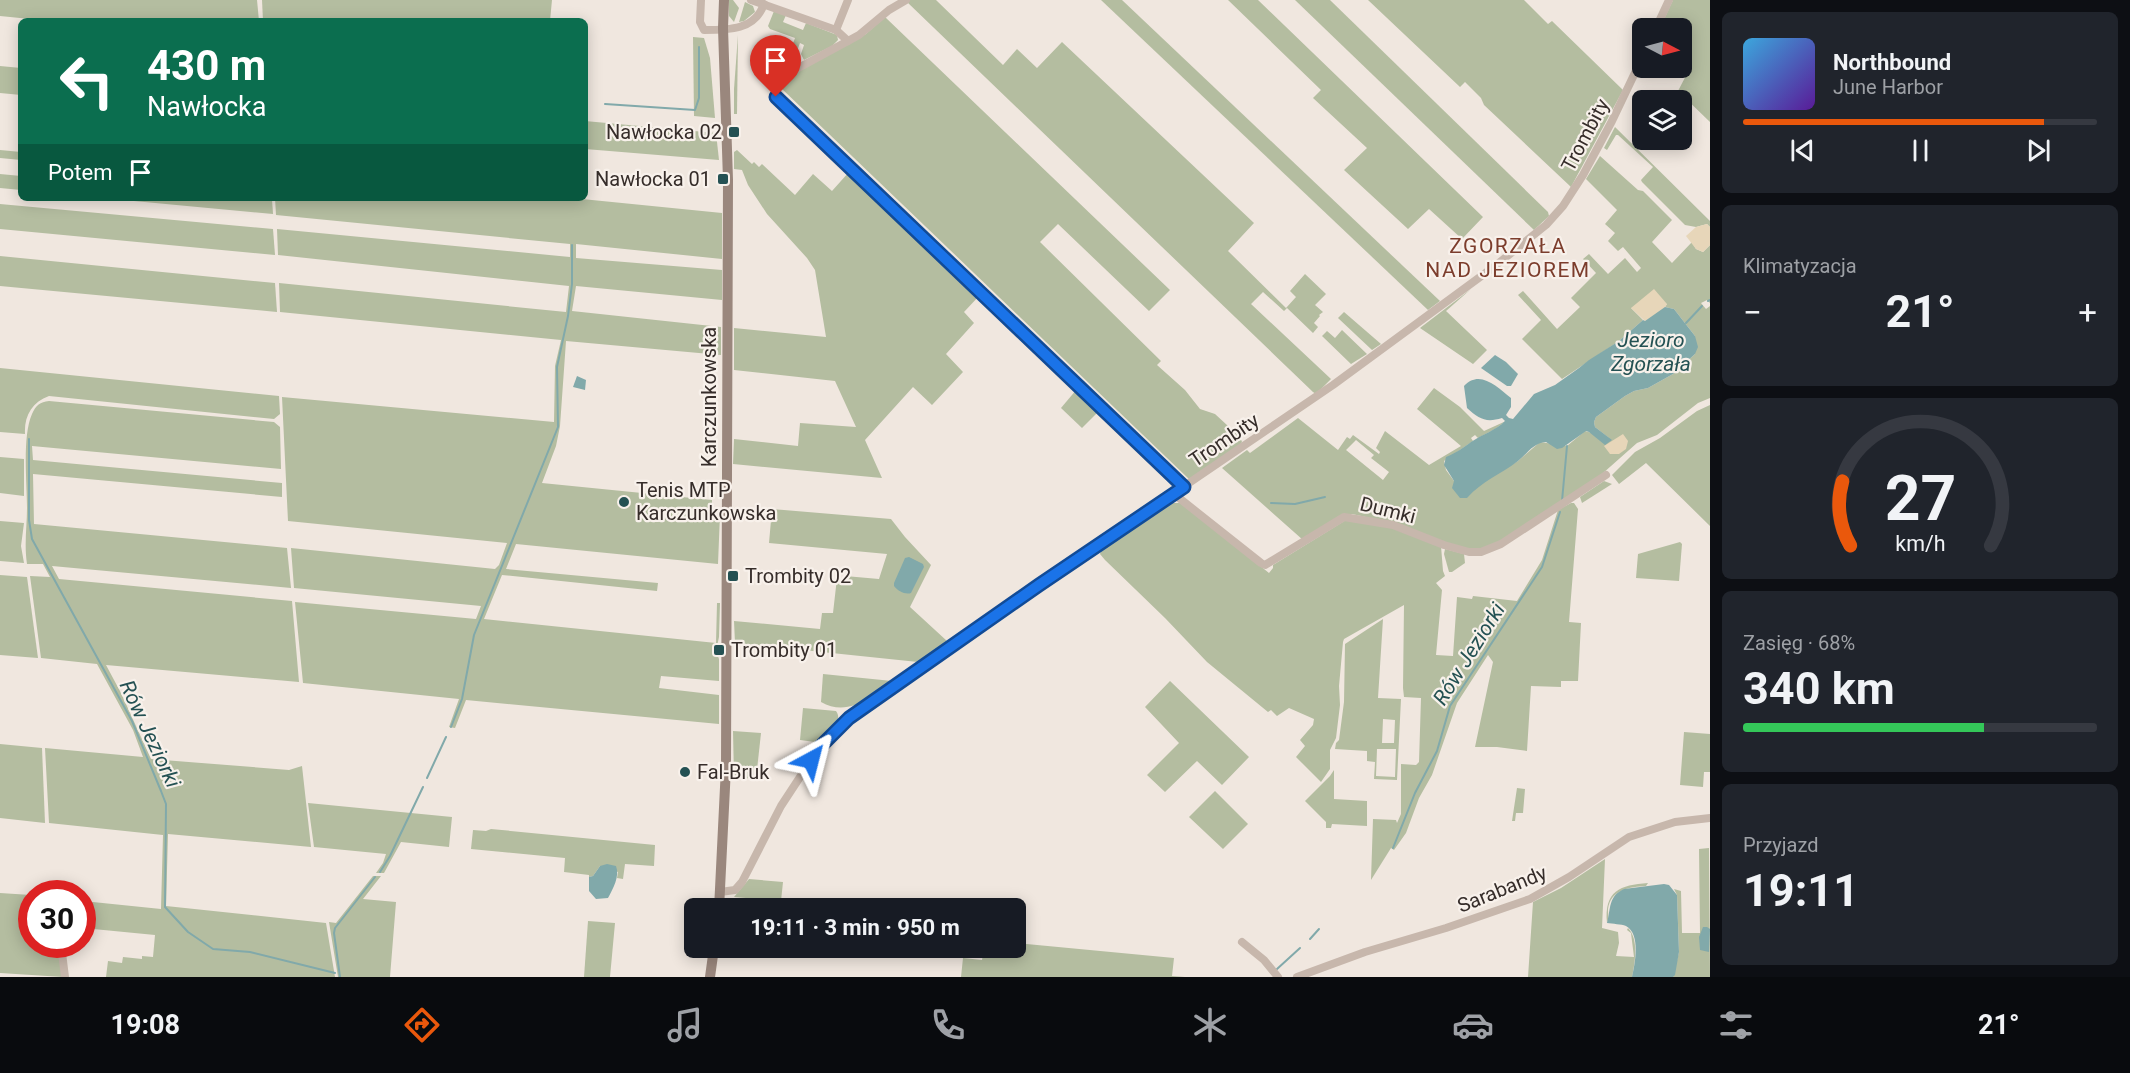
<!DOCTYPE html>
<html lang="pl">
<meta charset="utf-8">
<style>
:root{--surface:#171b24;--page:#20242c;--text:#f1f3f6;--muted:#9ea1a6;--line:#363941;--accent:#ea580c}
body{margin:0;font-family:Roboto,sans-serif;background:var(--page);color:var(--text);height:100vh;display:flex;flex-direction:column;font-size:22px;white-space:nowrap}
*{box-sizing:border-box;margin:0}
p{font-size:20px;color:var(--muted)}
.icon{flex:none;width:33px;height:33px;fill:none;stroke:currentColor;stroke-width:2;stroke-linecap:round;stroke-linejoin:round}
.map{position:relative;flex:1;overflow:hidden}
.side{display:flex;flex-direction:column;gap:12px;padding:12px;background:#0d0f14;width:420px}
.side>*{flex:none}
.top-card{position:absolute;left:18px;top:18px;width:570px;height:183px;border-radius:9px;box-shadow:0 3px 15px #0003;background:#0b6e4f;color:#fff;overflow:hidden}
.needle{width:39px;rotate:96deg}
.controls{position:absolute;left:1632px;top:18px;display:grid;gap:12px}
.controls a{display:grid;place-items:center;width:60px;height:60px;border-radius:9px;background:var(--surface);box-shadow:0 3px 15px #0003;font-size:30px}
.speed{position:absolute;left:18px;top:880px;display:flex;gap:12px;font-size:30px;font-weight:700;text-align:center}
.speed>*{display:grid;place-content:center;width:78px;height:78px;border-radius:50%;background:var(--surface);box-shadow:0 3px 15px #0003;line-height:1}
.speed .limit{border:9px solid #d22;background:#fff;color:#111}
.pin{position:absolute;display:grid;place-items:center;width:51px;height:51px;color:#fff;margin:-62px -26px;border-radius:50% 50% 50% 0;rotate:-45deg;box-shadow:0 0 6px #0007}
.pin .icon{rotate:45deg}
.me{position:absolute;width:66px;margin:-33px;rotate:38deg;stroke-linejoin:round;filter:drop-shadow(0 0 4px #0008)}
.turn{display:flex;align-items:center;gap:21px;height:126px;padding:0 30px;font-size:27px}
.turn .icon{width:78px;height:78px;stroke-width:2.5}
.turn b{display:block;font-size:42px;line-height:51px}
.then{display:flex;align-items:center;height:57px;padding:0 30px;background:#0003;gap:12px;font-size:22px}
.big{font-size:45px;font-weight:700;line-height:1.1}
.side .tile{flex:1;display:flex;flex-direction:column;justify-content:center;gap:9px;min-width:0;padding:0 21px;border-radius:9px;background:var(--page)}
.side .dial{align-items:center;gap:0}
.dial svg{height:156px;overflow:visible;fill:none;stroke:var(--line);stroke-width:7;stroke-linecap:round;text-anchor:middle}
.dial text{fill:var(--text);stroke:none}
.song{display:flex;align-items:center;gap:18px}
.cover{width:72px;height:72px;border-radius:9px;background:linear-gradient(135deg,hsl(200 70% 55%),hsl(270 70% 35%))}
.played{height:6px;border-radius:3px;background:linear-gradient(90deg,var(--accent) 85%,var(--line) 85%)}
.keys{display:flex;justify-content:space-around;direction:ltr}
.heat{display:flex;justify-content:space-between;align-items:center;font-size:33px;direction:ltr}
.charge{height:9px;border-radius:4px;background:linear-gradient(90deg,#34c759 68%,var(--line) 0)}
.trip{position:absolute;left:684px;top:898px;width:342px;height:60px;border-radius:9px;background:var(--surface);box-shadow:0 3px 15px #0003;font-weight:700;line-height:60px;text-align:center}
.menu{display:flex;height:96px;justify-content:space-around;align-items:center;background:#090b0e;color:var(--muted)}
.menu .icon{width:42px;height:42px}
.menu .active{color:var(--accent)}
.menu b{font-size:27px;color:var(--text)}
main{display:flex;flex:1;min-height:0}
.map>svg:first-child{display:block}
.green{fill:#b4bda0;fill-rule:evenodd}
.sand{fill:#e7d6b9}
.water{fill:#81a9aa}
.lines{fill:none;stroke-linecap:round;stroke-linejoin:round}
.stream{stroke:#81a9aa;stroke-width:2}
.street{stroke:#c7b7ac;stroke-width:8}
.secondary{stroke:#9a877d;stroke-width:10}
.route-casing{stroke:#114b97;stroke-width:15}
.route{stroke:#1a73e8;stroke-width:10}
.poi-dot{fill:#245153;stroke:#f8f1eb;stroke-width:2}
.labels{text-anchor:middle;stroke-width:4.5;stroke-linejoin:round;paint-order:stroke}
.poi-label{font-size:20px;fill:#362d2a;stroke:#f8f1eb;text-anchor:start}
.street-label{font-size:20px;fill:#362d2a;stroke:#f8f1eb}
.neighbourhood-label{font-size:21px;letter-spacing:1.5px;fill:#7c3d2c;stroke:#f8f1eb}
.water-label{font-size:21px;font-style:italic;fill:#245153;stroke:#f8f1eb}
</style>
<main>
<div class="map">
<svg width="1710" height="977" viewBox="0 0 1710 977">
<rect width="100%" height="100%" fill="#f0e7df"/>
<!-- green -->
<g class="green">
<polygon points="0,0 257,0 259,21 50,21 0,16"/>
<polygon points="262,0 552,0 550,21 263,21"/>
<polygon points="729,0 733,0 739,8 734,22 729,16"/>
<polygon points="910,0 936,0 1003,65 1017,49 1037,68 1062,42 1254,223 1228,251 1286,308 1296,297 1290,291 1305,274 1326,294 1315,305 1323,312 1319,315 1320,316 1314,323 1318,327 1313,333 1287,308 1284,311 1263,292 1251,304 1331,379 1316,394 1313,392 907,2"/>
<polygon points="1101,0 1122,0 1440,301 1428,310"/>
<polygon points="1228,0 1258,0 1483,217 1462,239 1429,209 1408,229 1344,170 1367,148 1313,98 1321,90"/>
<polygon points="1295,0 1330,0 1548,212 1549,216 1534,230"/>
<polygon points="1368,0 1524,0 1548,24 1552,21 1623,90 1571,187 1484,105 1481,98 1465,82 1460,87"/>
<polygon points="1673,0 1710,0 1710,122 1678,91 1691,66 1682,56 1682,28 1660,28"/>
<polygon points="745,2 753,6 755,12 744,21 739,22"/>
<polygon points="774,11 786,15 783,22 803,30 806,23 837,35 838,40 832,46 804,60 801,54 804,45 800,43 797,51 791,49 795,38 770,29 768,26"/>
<polygon points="885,17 1170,290 1149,311 1058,224 1040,242 1161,361 1157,365 1185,390 1200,409 1215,414 1240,437 1242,442 1239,446 1190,480 781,88 795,73 866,34"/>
<polygon points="738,35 737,114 734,114 734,89"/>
<polygon points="693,37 704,38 710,58 715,118 694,116"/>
<polygon points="0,66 21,68 21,95 0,93"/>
<polygon points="585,121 716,133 719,160 585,149"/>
<polygon points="1615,127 1710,221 1710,227 1707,224 1696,227 1685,225 1642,182 1641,180 1653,167 1618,135 1616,135 1607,150 1604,148"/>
<polygon points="0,150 21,152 21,160 0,158"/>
<polygon points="737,150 752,164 754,162 759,167 762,164 795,195 813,174 832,191 849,172 979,296 964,312 974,323 946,354 963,372 932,405 913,387 865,440 882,478 733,464 734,439 798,446 800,423 856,427 835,381 734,370 734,328 826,337 815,270 807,258 767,214 748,185 742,170 734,169 734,152"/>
<path d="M1600,156L1638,190L1643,191L1672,220L1652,242L1672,263L1692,242L1696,249L1703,252L1710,245V303L1707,300L1701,303L1706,309L1710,306V398L1698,403L1657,435L1637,443L1602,474L1501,542L1484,549H1464L1379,520L1352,514L1343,515L1303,540L1222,468L1247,450L1250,453L1298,418L1338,450L1347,437L1350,439L1353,435L1379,454L1380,452L1376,448L1385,431L1429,465L1461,446L1417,409L1434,388L1460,407L1484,431L1506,421L1495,429L1478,438L1475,435L1471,438L1473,441L1444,461L1446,470L1454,481V485L1467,497L1480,484L1518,461L1540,442L1567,446L1585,431L1609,438L1595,427L1594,422L1596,417L1625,396L1634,391L1648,388L1673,374L1695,354V336L1674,309L1665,307L1667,304L1631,308L1643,320L1619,341L1562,379L1522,339L1541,320L1518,295L1523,291L1557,329L1580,307L1571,298L1596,273L1583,259L1589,254L1608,274L1625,258L1637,272L1641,268L1623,247L1618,251L1608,241L1615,233L1605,224L1617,210L1586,179ZM1356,440L1374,455L1371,458L1389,472L1383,480L1346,450Z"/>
<polygon points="0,174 21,176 21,190 0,188"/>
<polygon points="102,198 272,199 273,214"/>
<polygon points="275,198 572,198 722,213 722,259 576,244 576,258 722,270 722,300 576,286 572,311 721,327 721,355 566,341 560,426 556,446 542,483 712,500 712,513 720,514 718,564 516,544 506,569 658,583 657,591 502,575 484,619 716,643 717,603 720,603 719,637 716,651 719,659 719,681 661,676 659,688 719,695 719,724 466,700 455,728 449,727 459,699 303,683 295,602 476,619 481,606 294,588 291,548 495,569 499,565 507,543 288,521 282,397 554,422 555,366 561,340 280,312 279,283 566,312 569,286 278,255 277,229 570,257 570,244 276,215"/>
<polygon points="0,204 273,229 275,255 0,229"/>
<polygon points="0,256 275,283 277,312 0,286"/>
<polygon points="1471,289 1446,311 1487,350 1473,364 1420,328"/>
<polygon points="1344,312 1381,344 1372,350 1338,318"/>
<polygon points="1342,330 1367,354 1351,364 1322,336 1327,331 1335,338"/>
<path d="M0,368L279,396L280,414L274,419L49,396C32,402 24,416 25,434L0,432Z"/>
<polygon points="1077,389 1101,409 1082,428 1061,408"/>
<path d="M49,401L274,422L280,427L281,469L32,446L33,460L282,483V497L33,474L34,524L287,548L291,588L52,566L59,579L292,601L299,682L106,665L121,693L151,759L289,770L302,766L311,847L168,834L166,906L326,923L335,977H106L108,961L122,963L123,957L142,959V956L153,957L155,935L83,928V901L161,909L163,835L49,823L45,748L143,757L133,730L97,664L41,658L30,576L50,577L43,564H27C24,544 27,527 27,508C27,482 22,437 32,414C36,405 40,402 49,401Z"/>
<polygon points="1710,405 1710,526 1646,463 1619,484 1612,475 1635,452 1660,438 1697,411"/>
<polygon points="0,457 24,459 24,496 0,493"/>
<polygon points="1604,481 1612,484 1582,503 1580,497"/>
<polygon points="1173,503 1182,503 1269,573 1273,568 1273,565 1346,520 1394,527 1441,546 1443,571 1445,576 1436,583 1442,590 1436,655 1453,656 1457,597 1472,599 1473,596 1517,601 1542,560 1558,510 1571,503 1574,503 1578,509 1569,622 1581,623 1578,681 1561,681 1561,687 1531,686 1527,751 1497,747 1475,747 1493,662 1488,655 1457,703 1432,775 1419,798 1406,833 1394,850 1391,848 1371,880 1373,819 1396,820 1397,823 1401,814 1401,764 1416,765 1419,762 1421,698 1404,697 1403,688 1404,605 1344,639 1343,642 1339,686 1340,705 1336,738 1330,750 1330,769 1321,782 1296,757 1305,746 1300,740 1313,725 1314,719 1289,708 1277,716 1271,710 1268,712 1207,662 1165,618 1105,560 1100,554 1101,551"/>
<polygon points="772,509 891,519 905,537 931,565 910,607 947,641 918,662 735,643 734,621 820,629 822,613 833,613 837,578 844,580 845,576 879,579 887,554 769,543"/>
<polygon points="0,521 24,523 21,546 24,563 0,561"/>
<polygon points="1680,542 1682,544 1679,581 1636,578 1638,554"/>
<polygon points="1445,549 1464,554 1465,563 1452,572 1449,572 1444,554"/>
<polygon points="0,575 27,577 38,658 0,655"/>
<path d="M1383,619L1378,698L1401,699L1397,780L1374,779L1375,762L1367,761V751L1335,749L1336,743L1339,740L1344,702L1345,644ZM1383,719L1395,720L1394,743H1382ZM1377,749H1396L1395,777L1376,776Z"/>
<path d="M823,674L892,681C873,698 847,717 821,702Z"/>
<polygon points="1170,681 1249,757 1222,785 1197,761 1165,792 1147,775 1179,743 1145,707"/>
<path d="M803,708L836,711C844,722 828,732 822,743L800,740Z"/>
<polygon points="733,731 761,733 756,779 734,777"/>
<polygon points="1684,732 1710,734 1710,772 1704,772 1703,787 1680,785"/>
<polygon points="0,744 42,748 45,823 0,818"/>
<polygon points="1334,770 1334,799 1367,801 1367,826 1332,824 1331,828 1326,828 1326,822 1305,801 1330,776"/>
<polygon points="1517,788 1525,789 1523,813 1516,813 1515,821 1512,821"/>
<polygon points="1215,791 1248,824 1223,849 1189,817"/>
<polygon points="308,803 452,817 449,847 401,842 384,873 376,873 383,863 386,854 314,847"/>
<polygon points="491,829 655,845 654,866 625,864 623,879 617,878 618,872 600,866 593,876 589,877 589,875 564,872 565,858 471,849 473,830 486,831"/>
<polygon points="1709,848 1710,977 1673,977 1679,952 1677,895 1674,889 1681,891 1682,933 1700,933 1699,849"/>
<path d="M1605,859L1602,928L1618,932L1619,943L1616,956L1634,957L1631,933L1627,930L1628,928C1639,939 1635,963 1632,977H1528L1533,902L1561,888Z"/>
<polygon points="373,876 381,876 363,899 396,902 390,977 338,977 329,922 336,923"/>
<polygon points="749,879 783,882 781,901 734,897"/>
<path d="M1648,883L1646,886C1630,887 1611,889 1608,909C1608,914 1609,918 1607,923C1604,891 1620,885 1648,883Z"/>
<polygon points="0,893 31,895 32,945 58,945 63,977 0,973"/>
<polygon points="786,901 862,909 785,909"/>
<polygon points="588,921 615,923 610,977 584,977"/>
<polygon points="1016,943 1174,958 1172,976 1185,977 961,977 963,958 982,960 984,948 1016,948"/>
</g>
<!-- sand -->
<g class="sand">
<polygon points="1707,224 1710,227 1710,245 1703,252 1696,249 1686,236 1696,227"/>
<polygon points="1654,289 1667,304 1664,309 1645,321 1631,308"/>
<polygon points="1623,434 1628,441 1626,449 1619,454 1610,454 1604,446"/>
</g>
<!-- water -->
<g class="water">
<path d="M1665,307L1674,309L1695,336L1698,347L1695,354L1673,374L1648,388L1634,391L1625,396L1596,417L1594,422L1595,427L1612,440L1605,445L1589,432L1586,431L1562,448L1557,449L1546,442C1533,443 1528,453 1518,461C1501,474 1482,481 1467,498H1460L1452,488L1454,481L1444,465L1446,457C1456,453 1463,448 1471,442C1483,434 1496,430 1505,421L1502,418C1486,423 1479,419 1467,408L1464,386C1480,369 1497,387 1511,398V407L1506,415L1509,418L1513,419L1534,394L1555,385L1579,368L1589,360L1619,341L1643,320L1645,321Z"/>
<polygon points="1495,355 1506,362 1518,374 1511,386 1507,386 1481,368"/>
<polygon points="577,376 586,380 585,390 573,387"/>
<path d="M909,557L923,564L924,567L911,593C905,595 898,591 894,586V583L905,558Z"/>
<path d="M607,864L616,866C620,876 613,889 608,898L596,899L589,891V877L593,876L600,866Z"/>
<path d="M1664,884L1669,885L1677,895L1679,952L1675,975L1673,977H1632C1635,964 1641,934 1626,926C1621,924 1613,924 1607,923C1611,909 1608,896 1624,889Z"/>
<polygon points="1703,927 1707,927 1710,929 1709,952 1700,950 1699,937"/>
</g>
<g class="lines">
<!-- stream -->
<g class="stream">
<polyline points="605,104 695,110 699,98 699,47"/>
<polyline points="1708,301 1710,300"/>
<polyline points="1686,323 1702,306"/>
<polyline points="29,439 29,520 32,539 132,721 161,791 166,804 165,907 188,932 213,949 250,952 335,973"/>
<polyline points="1562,501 1567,446"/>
<polyline points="1271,503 1295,504 1325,497"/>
<polyline points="451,727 462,699 474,635 558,427 557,367 568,316 572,284 572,245"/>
<polyline points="427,778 446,737"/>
<polyline points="1393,848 1415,793 1437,751 1450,706 1542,567 1560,512"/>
<polyline points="380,872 390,856 423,787"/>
<polyline points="1310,939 1319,929"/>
<polyline points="1277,969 1300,948"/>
<polyline points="340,977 334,933 335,928 375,877"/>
</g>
<!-- street -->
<g class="street">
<path d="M701,0L700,22L704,30C729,30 755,30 764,4"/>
<polyline points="751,0 836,30 848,41"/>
<polyline points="906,0 889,10 859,35 789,73 776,90 776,97 1184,487"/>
<polyline points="1656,28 1669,0"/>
<polyline points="836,30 848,0"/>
<polyline points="1174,494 1261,563 1265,565 1344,517 1393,525 1444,545 1469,552 1481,552 1501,544 1606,475"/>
<polyline points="720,892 735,890 742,882 781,806 821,745 849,718 1039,585 1333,385 1495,266 1546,225 1563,206 1583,175 1612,121 1642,58"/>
<polyline points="1242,942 1264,960 1278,977"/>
<polyline points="61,945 65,977"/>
<polyline points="1297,977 1365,952 1446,928 1530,899 1569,877 1629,837 1675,822 1710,818"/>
</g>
<!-- secondary -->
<g class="secondary">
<polyline points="719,909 726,767 728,180 723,28 724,0"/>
<polyline points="710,977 714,948"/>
</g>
</g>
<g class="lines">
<defs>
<polyline id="route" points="776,97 1184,487 1039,585 849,718 821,746 811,760"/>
</defs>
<!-- route casing -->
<use href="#route" class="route-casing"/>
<!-- route -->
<use href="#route" class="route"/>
</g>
<!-- markers -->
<g class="poi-dot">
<rect x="728" y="126" width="12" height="12" rx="3"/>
<rect x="717" y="173" width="12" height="12" rx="3"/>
<circle cx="624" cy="502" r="6"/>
<rect x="727" y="570" width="12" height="12" rx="3"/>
<rect x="713" y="644" width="12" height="12" rx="3"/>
<circle cx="685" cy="772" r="6"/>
</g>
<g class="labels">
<!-- poi labels -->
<g class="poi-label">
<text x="722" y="139" text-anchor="end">Nawłocka 02</text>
<text x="711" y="186" text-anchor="end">Nawłocka 01</text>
<text x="636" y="497">Tenis MTP<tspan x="636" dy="23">Karczunkowska</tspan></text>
<text x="745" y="583">Trombity 02</text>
<text x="731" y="657">Trombity 01</text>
<text x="697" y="779">Fal-Bruk</text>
</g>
<!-- street labels -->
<g class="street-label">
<text transform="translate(1585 135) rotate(-62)" y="7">Trombity</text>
<text transform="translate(709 397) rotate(-90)" y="7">Karczunkowska</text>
<text transform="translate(1224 440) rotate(-34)" y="7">Trombity</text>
<text transform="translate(1388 510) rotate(14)" y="7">Dumki</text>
<text transform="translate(1502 889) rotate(-22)" y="7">Sarabandy</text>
</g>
<!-- neighbourhood labels -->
<g class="neighbourhood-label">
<text x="1508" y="253">ZGORZAŁA<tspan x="1508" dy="24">NAD JEZIOREM</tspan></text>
</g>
<!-- water labels -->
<g class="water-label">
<text x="1651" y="347">Jezioro<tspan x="1651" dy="24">Zgorzała</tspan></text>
<text transform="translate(1469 654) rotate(-58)" y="7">Rów Jeziorki</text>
<text transform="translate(150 734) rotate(65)" y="7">Rów Jeziorki</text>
</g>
</g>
</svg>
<div class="controls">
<a><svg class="needle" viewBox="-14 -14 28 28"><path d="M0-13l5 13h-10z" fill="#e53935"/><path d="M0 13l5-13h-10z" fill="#9ea1a6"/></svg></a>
<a><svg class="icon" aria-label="layers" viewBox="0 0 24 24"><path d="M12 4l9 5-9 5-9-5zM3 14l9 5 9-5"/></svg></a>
</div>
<div class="speed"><div class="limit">30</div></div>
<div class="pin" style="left:776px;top:97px;background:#d93025"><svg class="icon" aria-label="arrive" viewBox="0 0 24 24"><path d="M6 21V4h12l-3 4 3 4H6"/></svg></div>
<svg class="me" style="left:811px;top:760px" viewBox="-20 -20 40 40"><path d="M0-17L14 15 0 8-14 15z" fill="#1a73e8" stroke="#fff" stroke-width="4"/></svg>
<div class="trip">19:11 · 3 min · 950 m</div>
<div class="top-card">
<div class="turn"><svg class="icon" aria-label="left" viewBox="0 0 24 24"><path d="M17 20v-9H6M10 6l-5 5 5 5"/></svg><div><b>430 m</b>Nawłocka</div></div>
<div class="then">Potem<svg class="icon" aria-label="arrive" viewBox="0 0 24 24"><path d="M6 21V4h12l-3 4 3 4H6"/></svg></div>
</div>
</div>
<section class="side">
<div class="tile">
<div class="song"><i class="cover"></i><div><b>Northbound</b><p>June Harbor</p></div></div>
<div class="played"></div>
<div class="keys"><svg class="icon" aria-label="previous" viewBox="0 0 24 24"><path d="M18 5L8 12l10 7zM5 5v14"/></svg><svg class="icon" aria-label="pause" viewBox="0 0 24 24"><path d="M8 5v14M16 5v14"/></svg><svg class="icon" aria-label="next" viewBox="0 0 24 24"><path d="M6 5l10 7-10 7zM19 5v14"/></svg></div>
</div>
<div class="tile"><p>Klimatyzacja</p>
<div class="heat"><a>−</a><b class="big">21°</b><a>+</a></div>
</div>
<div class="tile dial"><svg viewBox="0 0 100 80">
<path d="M14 69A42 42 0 1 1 86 69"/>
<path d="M14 69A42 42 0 0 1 10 36" stroke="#ea580c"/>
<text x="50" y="56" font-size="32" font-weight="700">27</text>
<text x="50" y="72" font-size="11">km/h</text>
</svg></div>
<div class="tile"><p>Zasięg · 68%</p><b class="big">340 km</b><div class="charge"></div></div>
<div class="tile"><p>Przyjazd</p><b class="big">19:11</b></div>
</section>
</main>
<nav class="menu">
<b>19:08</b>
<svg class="icon active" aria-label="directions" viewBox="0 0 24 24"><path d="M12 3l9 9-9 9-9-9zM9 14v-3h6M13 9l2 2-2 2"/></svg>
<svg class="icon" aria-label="music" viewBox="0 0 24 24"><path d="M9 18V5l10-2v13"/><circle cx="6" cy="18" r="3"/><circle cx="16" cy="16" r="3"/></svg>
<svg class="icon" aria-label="phone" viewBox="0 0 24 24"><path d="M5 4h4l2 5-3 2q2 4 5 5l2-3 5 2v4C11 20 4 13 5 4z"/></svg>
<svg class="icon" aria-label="climate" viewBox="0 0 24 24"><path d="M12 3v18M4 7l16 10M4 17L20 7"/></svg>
<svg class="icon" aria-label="car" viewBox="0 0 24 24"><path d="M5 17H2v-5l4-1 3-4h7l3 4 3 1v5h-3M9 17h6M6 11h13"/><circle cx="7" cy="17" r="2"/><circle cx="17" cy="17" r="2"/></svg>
<svg class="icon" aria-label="filters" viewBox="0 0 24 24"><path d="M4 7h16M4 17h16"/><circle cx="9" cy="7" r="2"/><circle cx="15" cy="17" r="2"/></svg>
<b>21°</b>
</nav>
